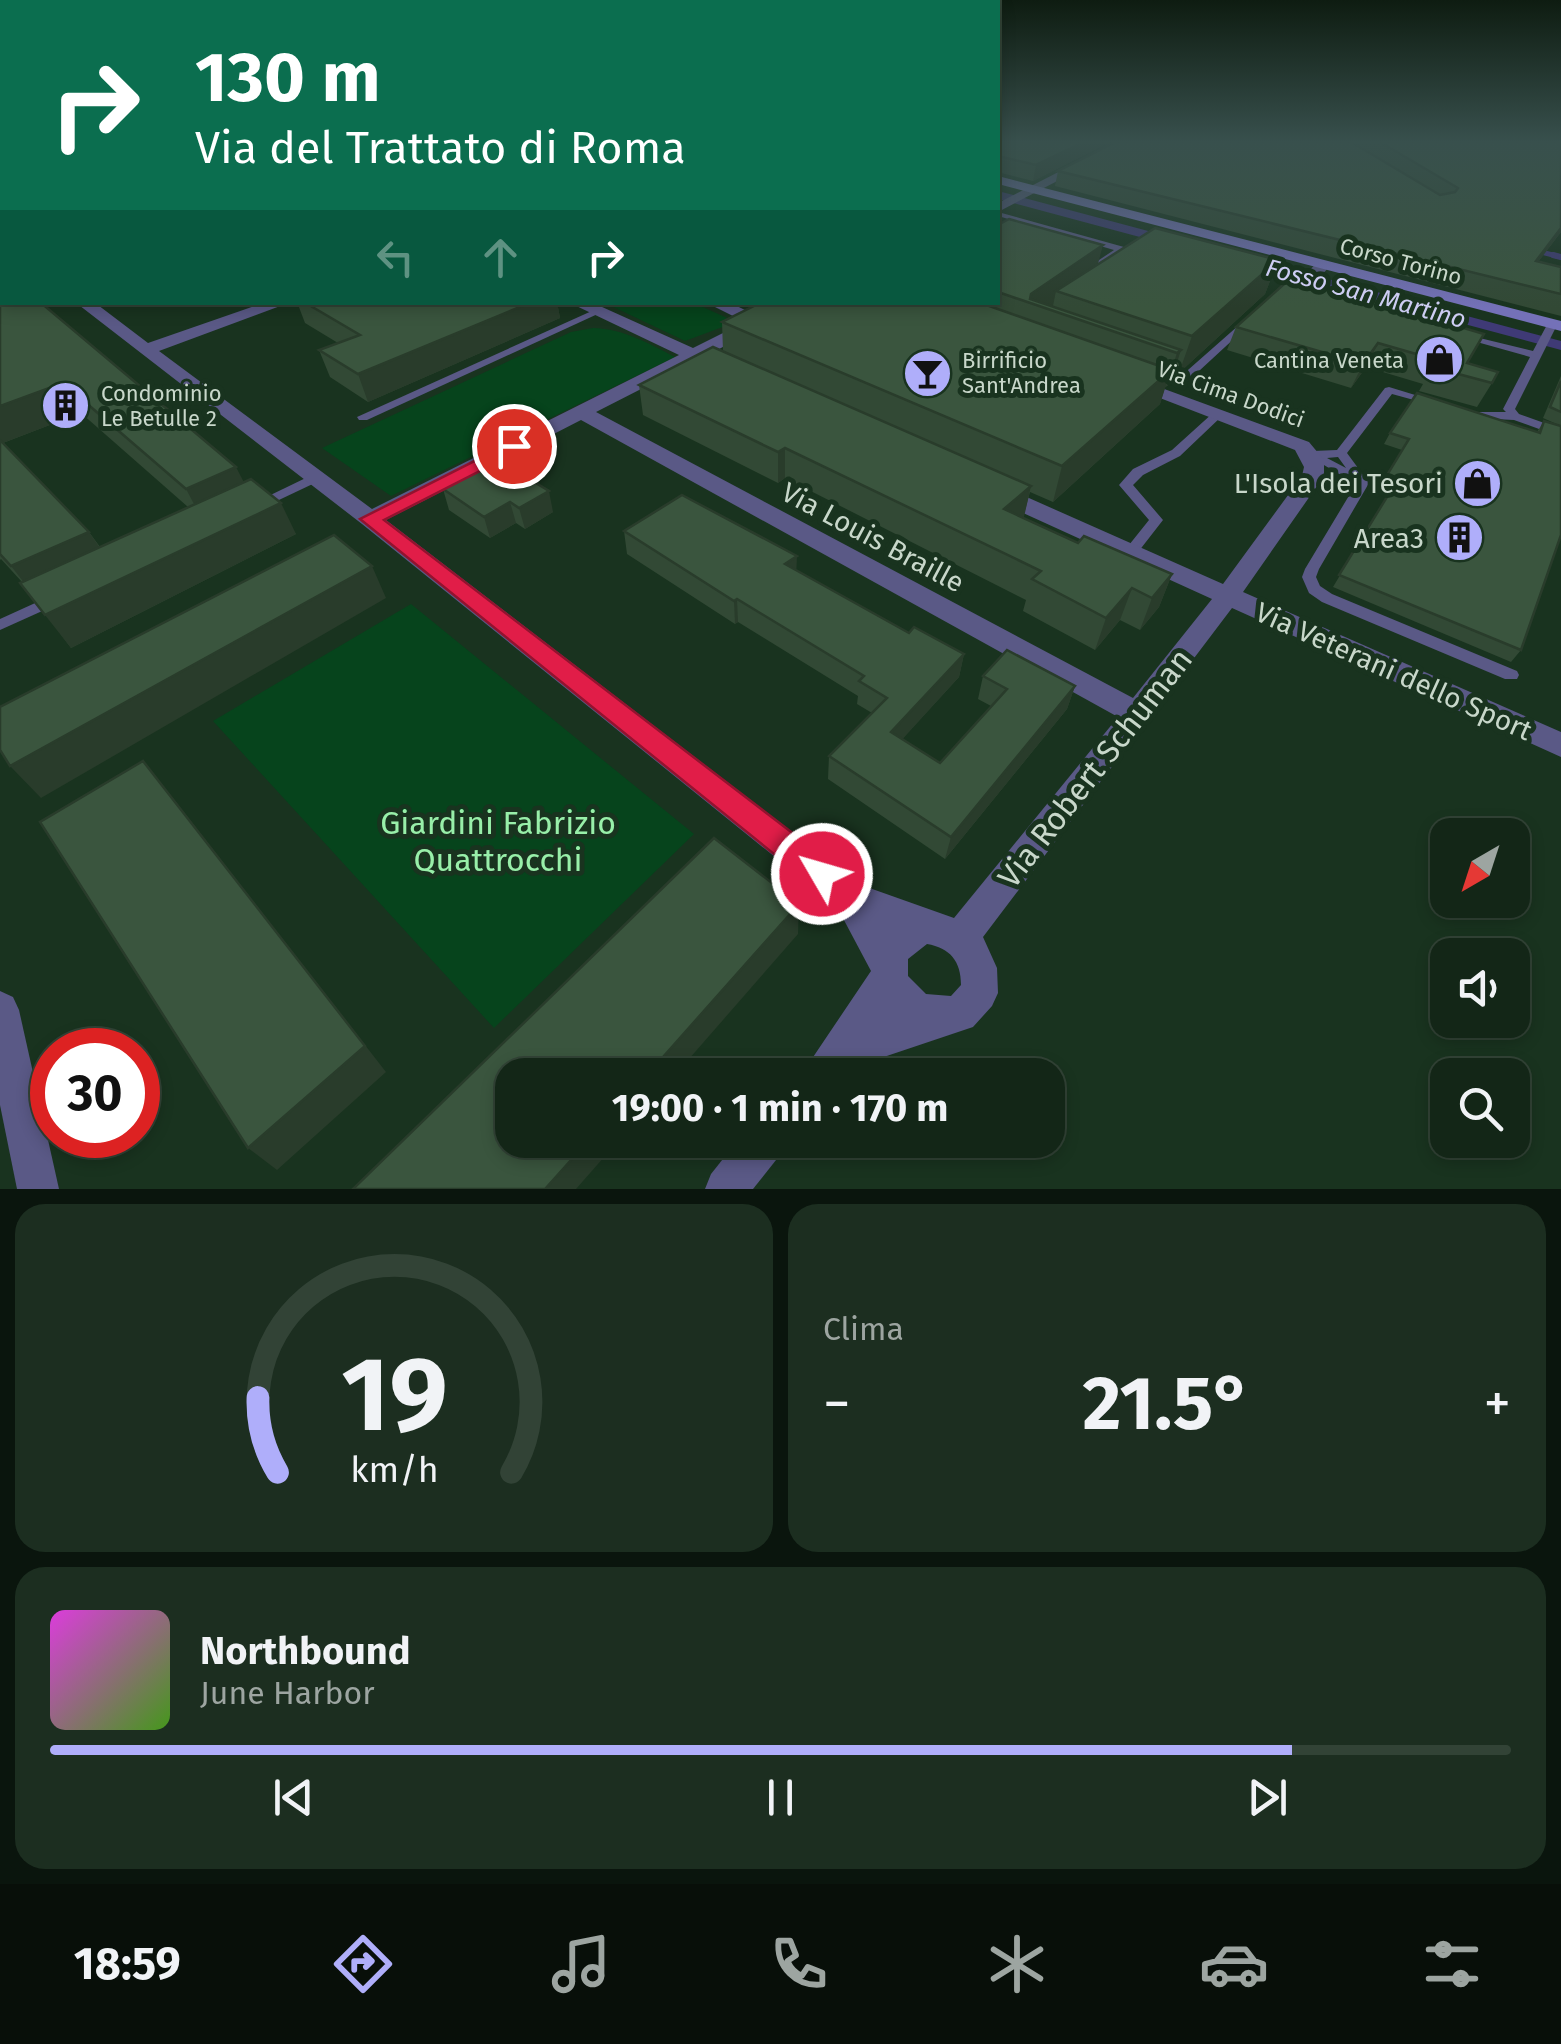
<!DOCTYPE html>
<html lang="it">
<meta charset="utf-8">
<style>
:root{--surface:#132617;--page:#1c2e20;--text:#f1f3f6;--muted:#9da5a1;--line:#324336;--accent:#afaefa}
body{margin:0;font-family:"Fira Sans",sans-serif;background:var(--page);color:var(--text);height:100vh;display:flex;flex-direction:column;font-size:38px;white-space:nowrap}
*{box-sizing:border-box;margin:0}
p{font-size:32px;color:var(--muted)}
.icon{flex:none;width:55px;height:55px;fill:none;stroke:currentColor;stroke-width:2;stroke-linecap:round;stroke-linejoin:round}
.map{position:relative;height:1189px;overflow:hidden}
.drawer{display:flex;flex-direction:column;gap:15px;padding:15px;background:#0a150d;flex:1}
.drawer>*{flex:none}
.hud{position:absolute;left:0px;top:0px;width:1000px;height:305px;box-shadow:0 5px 15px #0003,0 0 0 2px var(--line);background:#0b6e4f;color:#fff;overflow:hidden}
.needle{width:65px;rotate:219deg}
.fabs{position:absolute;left:1430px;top:818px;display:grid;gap:20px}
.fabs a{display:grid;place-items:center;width:100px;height:100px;border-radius:20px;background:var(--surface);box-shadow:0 5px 15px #0003,0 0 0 2px var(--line);font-size:50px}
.speed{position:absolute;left:30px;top:1028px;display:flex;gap:20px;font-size:50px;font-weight:700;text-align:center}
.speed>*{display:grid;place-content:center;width:130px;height:130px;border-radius:50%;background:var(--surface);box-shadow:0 5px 15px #0003,0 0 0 2px var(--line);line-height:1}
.speed .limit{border:15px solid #d22;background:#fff;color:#111}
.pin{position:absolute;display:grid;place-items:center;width:85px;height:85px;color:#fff;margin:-42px;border:5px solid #fff;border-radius:50%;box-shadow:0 2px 10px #0007}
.me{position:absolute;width:110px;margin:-55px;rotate:308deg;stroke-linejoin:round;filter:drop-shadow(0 0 8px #0008)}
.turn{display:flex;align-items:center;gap:35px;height:210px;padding:0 30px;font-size:45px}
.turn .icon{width:130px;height:130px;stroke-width:2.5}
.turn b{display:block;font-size:70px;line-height:85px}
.lanes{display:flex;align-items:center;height:95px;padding:0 30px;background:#0003;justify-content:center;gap:50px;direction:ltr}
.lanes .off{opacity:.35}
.big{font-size:75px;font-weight:700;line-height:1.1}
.drawer .card{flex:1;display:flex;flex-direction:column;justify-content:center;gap:15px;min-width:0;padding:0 35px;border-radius:30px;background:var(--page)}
.drawer .dial{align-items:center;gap:0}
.dial svg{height:260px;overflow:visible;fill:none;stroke:var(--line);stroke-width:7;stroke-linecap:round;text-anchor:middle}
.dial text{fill:var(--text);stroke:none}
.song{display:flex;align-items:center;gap:30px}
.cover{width:120px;height:120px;border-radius:15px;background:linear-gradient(135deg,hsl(300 70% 55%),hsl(100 70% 35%))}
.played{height:10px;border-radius:5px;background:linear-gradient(90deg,var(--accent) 85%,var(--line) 85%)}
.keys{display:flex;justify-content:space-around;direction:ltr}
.heat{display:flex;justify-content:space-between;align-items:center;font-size:55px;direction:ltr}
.drawer .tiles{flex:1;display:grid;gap:15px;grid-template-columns:1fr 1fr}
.card:last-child{grid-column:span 2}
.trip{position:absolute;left:495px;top:1058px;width:570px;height:100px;border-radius:30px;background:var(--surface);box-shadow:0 5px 15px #0003,0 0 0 2px var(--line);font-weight:700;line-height:100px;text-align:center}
.tabs{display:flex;height:160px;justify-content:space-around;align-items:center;background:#080f09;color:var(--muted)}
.tabs .icon{width:70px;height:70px}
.tabs .current{color:var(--accent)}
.tabs b{font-size:45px;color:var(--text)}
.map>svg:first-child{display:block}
.green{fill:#06441c}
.water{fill:#3f3a76}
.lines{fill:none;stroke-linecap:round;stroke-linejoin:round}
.stream-far1{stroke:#3f3a76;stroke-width:5}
.stream{stroke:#3f3a76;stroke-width:6}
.service{fill:#5a5986;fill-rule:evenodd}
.minor{fill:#5a5986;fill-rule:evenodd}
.secondary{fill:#7471b8;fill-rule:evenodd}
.wall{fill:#324935;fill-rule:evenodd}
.shaded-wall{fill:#293c2b}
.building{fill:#3a553e;stroke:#293c2b;stroke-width:2.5}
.route{fill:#e11d48;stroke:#92132f;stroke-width:2.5}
.labels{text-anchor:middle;stroke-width:10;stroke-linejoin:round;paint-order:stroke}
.far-street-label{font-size:22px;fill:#c8d7ca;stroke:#19331f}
.far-poi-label{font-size:22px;fill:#c8d7ca;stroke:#19331f;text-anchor:start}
.far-water-label{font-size:25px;font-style:italic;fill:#cdcdf3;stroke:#19331f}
.poi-label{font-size:28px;fill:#c8d7ca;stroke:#19331f;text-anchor:end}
.street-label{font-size:28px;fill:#c8d7ca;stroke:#19331f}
.near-street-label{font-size:32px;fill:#c8d7ca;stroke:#19331f}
.near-park-label{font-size:32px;fill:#98efa9;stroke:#19331f}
</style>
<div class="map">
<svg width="1561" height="1189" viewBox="0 0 1561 1189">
<rect width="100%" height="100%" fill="#19331f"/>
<!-- green -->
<g class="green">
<polygon points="605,303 694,303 736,322 685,341"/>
<path d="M593,328C624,329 648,343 675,357L391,496L322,448L571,332Z"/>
<polygon points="411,604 694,834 494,1028 213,721"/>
</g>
<!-- water -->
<polygon class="water" points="998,191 1561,341 1561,350 998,199"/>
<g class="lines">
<!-- stream-far1 -->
<polyline class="stream-far1" points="1533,250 1561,257"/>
<!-- stream -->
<polyline class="stream" points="1553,255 1561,257"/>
<!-- service -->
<g class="service">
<polygon points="998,212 1124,247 1125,249 1100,267 1075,262 1075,258 1096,262 1114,250 998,216"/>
<polygon points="0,240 2,241 2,245 0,246"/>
<polygon points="594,310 602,312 367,420 359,420 357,417"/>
<polygon points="1247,318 1252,321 1251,323 1186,383 1178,383 1150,372 1155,369 1180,377"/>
<polygon points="1549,321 1558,323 1515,409 1519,414 1561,429 1561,437 1514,420 1474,418 1474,414 1478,412 1506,412 1503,409 1530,357 1459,337 1459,333 1533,351"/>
<path d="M1389,387L1438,402L1432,405L1392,394L1347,453L1369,483L1319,569L1316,577L1320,586L1332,594L1517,671L1519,675L1517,679H1505L1322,602L1309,593L1302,577L1305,569L1356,484L1307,455L1313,451L1337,450L1385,388ZM1338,457L1346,468L1327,458Z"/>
<polygon points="1218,410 1222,412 1222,416 1180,456 1143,475 1133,485 1163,520 1135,556 1125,556 1123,553 1125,550 1149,520 1119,485 1133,469 1172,450 1214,412"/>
<polygon points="314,474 319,475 320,478 319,481 262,508 257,509 250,505"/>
<polygon points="55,594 60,595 63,599 60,603 0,630 0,619"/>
</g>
<!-- minor -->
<g class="minor">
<polygon points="1119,141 1134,141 998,212 998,203"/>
<rect x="0" y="228" width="2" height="10"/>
<polygon points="1319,261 1332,264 1310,287 1298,287 1298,281"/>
<path d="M75,302H94L148,343L266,302H291L159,351L372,509L679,355L568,302H591L693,348L745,322L705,302H728L758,316L784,302H806L708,355L733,366V374H721L694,362L596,412L1133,698L1212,599L988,497L985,492L988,487H1004L1223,584L1302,476L1304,467L1295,450L1121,383L1123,379H1137L1309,442L1324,460V476L1243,592L1561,732V757L1232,608L983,937L997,968L998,993L992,1006L973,1027L854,1067L847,1075H801L871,971L837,907L362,524ZM581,420L1118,717L954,918L861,885L386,520ZM927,944C950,948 961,961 961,985L951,996L926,994L908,976V959Z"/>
<polygon points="0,991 13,997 19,1010 59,1189 17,1189 0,1105"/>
<polygon points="738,1140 786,1140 780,1155 753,1189 705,1189 711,1174"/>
</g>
<!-- secondary -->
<polygon class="secondary" points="998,176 1561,321 1561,331 998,184"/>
</g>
<!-- wall -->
<g class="wall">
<polygon points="0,142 2,142 2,205 0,203"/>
<polygon points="998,142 1110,142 1033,181 998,172"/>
<polygon points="1116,142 1561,142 1561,232 1538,262 1561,267 1561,316 1055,186 1058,171"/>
<polygon points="998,225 1098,265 1278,260 1265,294 1179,373 1174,371 1170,384 1165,387 1160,404 1053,502 1030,492 1023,518 1078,543 1172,574 1159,607 1140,630 1120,620 1095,650 1023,611 1026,600 785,478 778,483 643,415 639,385 723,351 722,322 762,302 998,302"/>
<path d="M0,262L2,266L1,269L244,482L296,534L71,648L22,582L1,559L0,560ZM81,413L188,507L100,547L89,532L3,443Z"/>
<polygon points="1292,277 1492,383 1477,407 1419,391 1423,384 1366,367 1351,388 1227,350 1236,327"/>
<polygon points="297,302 557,302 560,318 368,402 330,377 319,350 338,343 305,323"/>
<polygon points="1561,376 1561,426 1543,418"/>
<polygon points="1544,421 1521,650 1511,662 1333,587 1391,490 1380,486 1402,450 1384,444 1390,433 1537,432"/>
<polygon points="498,460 553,512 525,529 516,523 490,538 449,510 443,489"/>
<polygon points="624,531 796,571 909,633 964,654 959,677 902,739 940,763 991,706 978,699 983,676 1075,686 1067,709 945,859 828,779 829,756 872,713 857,704 858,696 738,622 735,624 627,554"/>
</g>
<!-- shaded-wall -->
<g class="shaded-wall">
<polygon points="1084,142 1110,142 1033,181 1036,165"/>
<polygon points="1561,228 1561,232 1525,279 1536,261"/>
<polygon points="1103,245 1095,275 1056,291 1053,306 1029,303 1031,294"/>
<polygon points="1278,260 1265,294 1179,373 1192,336"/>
<polygon points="532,302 557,302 560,318 368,402 358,374"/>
<polygon points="1378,343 1366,367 1351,388 1363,364"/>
<polygon points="1181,350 1170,384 1166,387 1177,353"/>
<polygon points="1171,370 1160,404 1053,502 1062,466"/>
<polygon points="63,383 81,413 0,444 0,406"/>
<polygon points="785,448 785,478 778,483 778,452"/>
<polygon points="236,467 252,498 203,521 186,489"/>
<polygon points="1031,486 1024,517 997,541 1004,509"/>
<polygon points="549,491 553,512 525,529 519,508"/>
<polygon points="510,502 516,523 490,538 484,517"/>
<polygon points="281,503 296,534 71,648 45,615"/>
<polygon points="89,532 111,564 36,598 11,566"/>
<polygon points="797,556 796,579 785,564"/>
<polygon points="372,566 386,598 41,798 10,766"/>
<polygon points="1172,574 1159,607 1140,630 1152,598"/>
<polygon points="1132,588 1120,620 1095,650 1106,618"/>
<polygon points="737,599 738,622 735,624 734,601"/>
<polygon points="964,654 959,677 888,755 891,732"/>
<polygon points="1075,686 1067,709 945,859 951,837"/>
<polygon points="169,793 386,1072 277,1170 248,1148"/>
<polygon points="799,904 798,934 675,1075 647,1075"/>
<polygon points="589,1140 619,1140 576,1189 545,1189"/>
</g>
<!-- building -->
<g class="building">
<polygon points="0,142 2,142 2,189 0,187"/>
<polygon points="998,142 1084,142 1036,165 998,156"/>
<polygon points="1116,142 1351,142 1440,195 1455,192 1458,188 1380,142 1561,142 1561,228 1536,261 1561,267 1561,294 1058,171"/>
<polygon points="1009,219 1103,245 1031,294 1030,299 1181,350 1177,353 998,292 998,225"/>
<polygon points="1155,228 1278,260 1192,336 1056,291"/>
<polygon points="0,269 2,271 2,302 40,302 236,467 186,489 63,383 0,406"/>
<polygon points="1292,277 1484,334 1467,363 1498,372 1492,383 1432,367 1437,360 1378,343 1363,364 1236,327"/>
<polygon points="304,302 532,302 358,374 319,350 360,335"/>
<polygon points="762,302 978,302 1171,370 1062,466 722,322"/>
<polygon points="713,347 1031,486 1004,509 1078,543 1084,536 1172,574 1152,598 1132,588 1106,618 1032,579 1041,571 785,448 778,452 639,385"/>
<polygon points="1561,381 1561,412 1550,407"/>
<polygon points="1417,393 1540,433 1544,421 1561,426 1561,535 1521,650 1339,575 1398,479 1387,475 1409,439 1390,433"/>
<polygon points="0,440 89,532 11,566 0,554"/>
<polygon points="498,460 549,491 519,508 510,502 484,517 443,489"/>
<polygon points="251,479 281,503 45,615 20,583"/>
<polygon points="682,495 797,556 785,564 909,633 914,627 964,654 891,732 940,763 1007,689 983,676 1007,650 1075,686 951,837 829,756 887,698 859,681 864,676 737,599 734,601 624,531"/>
<polygon points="334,535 372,566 10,766 0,750 0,707"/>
<polygon points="143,761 365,1046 248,1148 40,822"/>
<polygon points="714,838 799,904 647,1075 512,1075 512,1140 589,1140 545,1189 353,1189"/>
</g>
<!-- sky -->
<linearGradient id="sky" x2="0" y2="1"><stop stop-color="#0e1c11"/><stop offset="0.46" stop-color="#38504d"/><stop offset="1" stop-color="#38504d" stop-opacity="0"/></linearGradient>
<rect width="1561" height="308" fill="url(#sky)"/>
<!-- route -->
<polygon class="route" points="514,441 521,442 521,450 384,520 833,864 837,874 833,884 822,888 811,884 360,519"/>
<!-- icons -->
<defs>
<symbol id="shop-disc" viewBox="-11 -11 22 22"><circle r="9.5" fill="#afaefa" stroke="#19331f"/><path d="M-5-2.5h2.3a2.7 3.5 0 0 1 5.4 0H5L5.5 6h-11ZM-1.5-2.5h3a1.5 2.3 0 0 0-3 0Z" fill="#111"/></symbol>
<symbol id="bar-disc" viewBox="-11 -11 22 22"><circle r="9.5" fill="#afaefa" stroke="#19331f"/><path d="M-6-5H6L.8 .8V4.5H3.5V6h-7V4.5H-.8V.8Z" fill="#111"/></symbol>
<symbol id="building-disc" viewBox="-11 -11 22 22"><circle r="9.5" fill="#afaefa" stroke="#19331f"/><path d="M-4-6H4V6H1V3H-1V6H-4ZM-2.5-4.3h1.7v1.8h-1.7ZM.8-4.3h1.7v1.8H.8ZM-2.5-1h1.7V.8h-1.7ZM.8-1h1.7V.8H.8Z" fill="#111"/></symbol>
</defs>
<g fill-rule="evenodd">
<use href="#shop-disc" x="1412" y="332" width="55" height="55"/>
<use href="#bar-disc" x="900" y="346" width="55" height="55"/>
<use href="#building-disc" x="38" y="378" width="55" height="55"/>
<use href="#shop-disc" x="1450" y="456" width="55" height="55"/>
<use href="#building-disc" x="1432" y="510" width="55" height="55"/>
</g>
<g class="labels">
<!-- far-street labels -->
<g class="far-street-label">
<text transform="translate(1401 261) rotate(15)" y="8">Corso Torino</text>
<text transform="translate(1231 394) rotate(20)" y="8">Via Cima Dodici</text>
</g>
<!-- far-poi labels -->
<g class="far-poi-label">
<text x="962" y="368">Birrificio<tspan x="962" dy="25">Sant'Andrea</tspan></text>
<text x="1404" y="368" text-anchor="end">Cantina Veneta</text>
<text x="101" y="401">Condominio<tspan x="101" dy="25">Le Betulle 2</tspan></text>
</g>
<!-- far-water labels -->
<g class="far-water-label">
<text transform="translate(1366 293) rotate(15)" y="9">Fosso San Martino</text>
</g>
<!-- poi labels -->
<g class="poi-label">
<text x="1443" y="493">L'Isola dei Tesori</text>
<text x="1424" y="548">Area3</text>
</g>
<!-- street labels -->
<g class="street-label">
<text transform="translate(873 537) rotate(28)" y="10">Via Louis Braille</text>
<text transform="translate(1394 671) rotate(24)" y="10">Via Veterani dello Sport</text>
</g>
<!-- near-street labels -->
<g class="near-street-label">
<text transform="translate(1095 768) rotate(-52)" y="11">Via Robert Schuman</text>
</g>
<!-- near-park labels -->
<g class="near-park-label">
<text x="498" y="834">Giardini Fabrizio<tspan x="498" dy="37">Quattrocchi</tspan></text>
</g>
</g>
</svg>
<div class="fabs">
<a><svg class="needle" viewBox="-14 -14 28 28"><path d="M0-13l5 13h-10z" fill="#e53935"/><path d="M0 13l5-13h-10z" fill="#9da5a1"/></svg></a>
<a><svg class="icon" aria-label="sound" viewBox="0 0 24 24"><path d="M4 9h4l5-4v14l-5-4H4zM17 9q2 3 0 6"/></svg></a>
<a><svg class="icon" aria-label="search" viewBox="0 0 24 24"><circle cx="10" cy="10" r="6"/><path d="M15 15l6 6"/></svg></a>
</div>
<div class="speed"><div class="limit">30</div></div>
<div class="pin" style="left:514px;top:446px;background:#d93025"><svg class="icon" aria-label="arrive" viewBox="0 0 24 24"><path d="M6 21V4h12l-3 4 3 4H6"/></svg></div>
<svg class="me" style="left:822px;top:874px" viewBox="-20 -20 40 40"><circle r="17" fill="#e11d48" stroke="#fff" stroke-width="3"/><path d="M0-11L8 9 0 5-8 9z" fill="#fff"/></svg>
<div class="trip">19:00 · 1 min · 170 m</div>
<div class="hud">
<div class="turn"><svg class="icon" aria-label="right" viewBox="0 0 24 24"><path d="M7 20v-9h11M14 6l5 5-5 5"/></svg><div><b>130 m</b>Via del Trattato di Roma</div></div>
<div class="lanes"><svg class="icon off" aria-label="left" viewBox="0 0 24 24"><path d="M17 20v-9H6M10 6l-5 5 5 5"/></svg><svg class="icon off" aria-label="ahead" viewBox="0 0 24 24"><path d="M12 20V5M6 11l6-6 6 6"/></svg><svg class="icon" aria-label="right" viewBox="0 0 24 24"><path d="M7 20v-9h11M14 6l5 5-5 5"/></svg></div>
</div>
</div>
<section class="drawer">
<div class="tiles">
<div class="card dial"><svg viewBox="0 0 100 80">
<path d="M14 69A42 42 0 1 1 86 69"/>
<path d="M14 69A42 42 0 0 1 8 46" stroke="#afaefa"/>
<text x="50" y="56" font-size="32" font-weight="700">19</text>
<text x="50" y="72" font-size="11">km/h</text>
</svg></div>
<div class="card"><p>Clima</p>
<div class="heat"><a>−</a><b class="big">21.5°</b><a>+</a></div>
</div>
<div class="card">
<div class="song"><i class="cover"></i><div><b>Northbound</b><p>June Harbor</p></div></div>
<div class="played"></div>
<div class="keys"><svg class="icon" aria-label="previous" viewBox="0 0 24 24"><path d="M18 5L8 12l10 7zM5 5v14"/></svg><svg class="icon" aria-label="pause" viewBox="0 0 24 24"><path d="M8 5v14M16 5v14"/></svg><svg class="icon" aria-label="next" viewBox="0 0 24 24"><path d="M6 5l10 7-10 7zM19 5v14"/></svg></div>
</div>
</div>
</section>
<nav class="tabs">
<b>18:59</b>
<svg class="icon current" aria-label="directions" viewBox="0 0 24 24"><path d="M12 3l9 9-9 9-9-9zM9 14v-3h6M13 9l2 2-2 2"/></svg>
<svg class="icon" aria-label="music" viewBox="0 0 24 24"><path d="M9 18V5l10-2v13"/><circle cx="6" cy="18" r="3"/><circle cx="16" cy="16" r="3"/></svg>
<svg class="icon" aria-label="phone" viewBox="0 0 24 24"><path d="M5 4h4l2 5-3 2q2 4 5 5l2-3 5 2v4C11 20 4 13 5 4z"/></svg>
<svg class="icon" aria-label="climate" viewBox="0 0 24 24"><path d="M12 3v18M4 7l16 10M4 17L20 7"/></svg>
<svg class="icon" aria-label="car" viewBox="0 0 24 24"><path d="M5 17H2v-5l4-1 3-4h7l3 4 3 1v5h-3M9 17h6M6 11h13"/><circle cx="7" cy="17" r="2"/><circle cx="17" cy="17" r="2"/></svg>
<svg class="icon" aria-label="filters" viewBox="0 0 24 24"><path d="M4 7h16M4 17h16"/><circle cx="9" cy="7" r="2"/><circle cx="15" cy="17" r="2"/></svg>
</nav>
